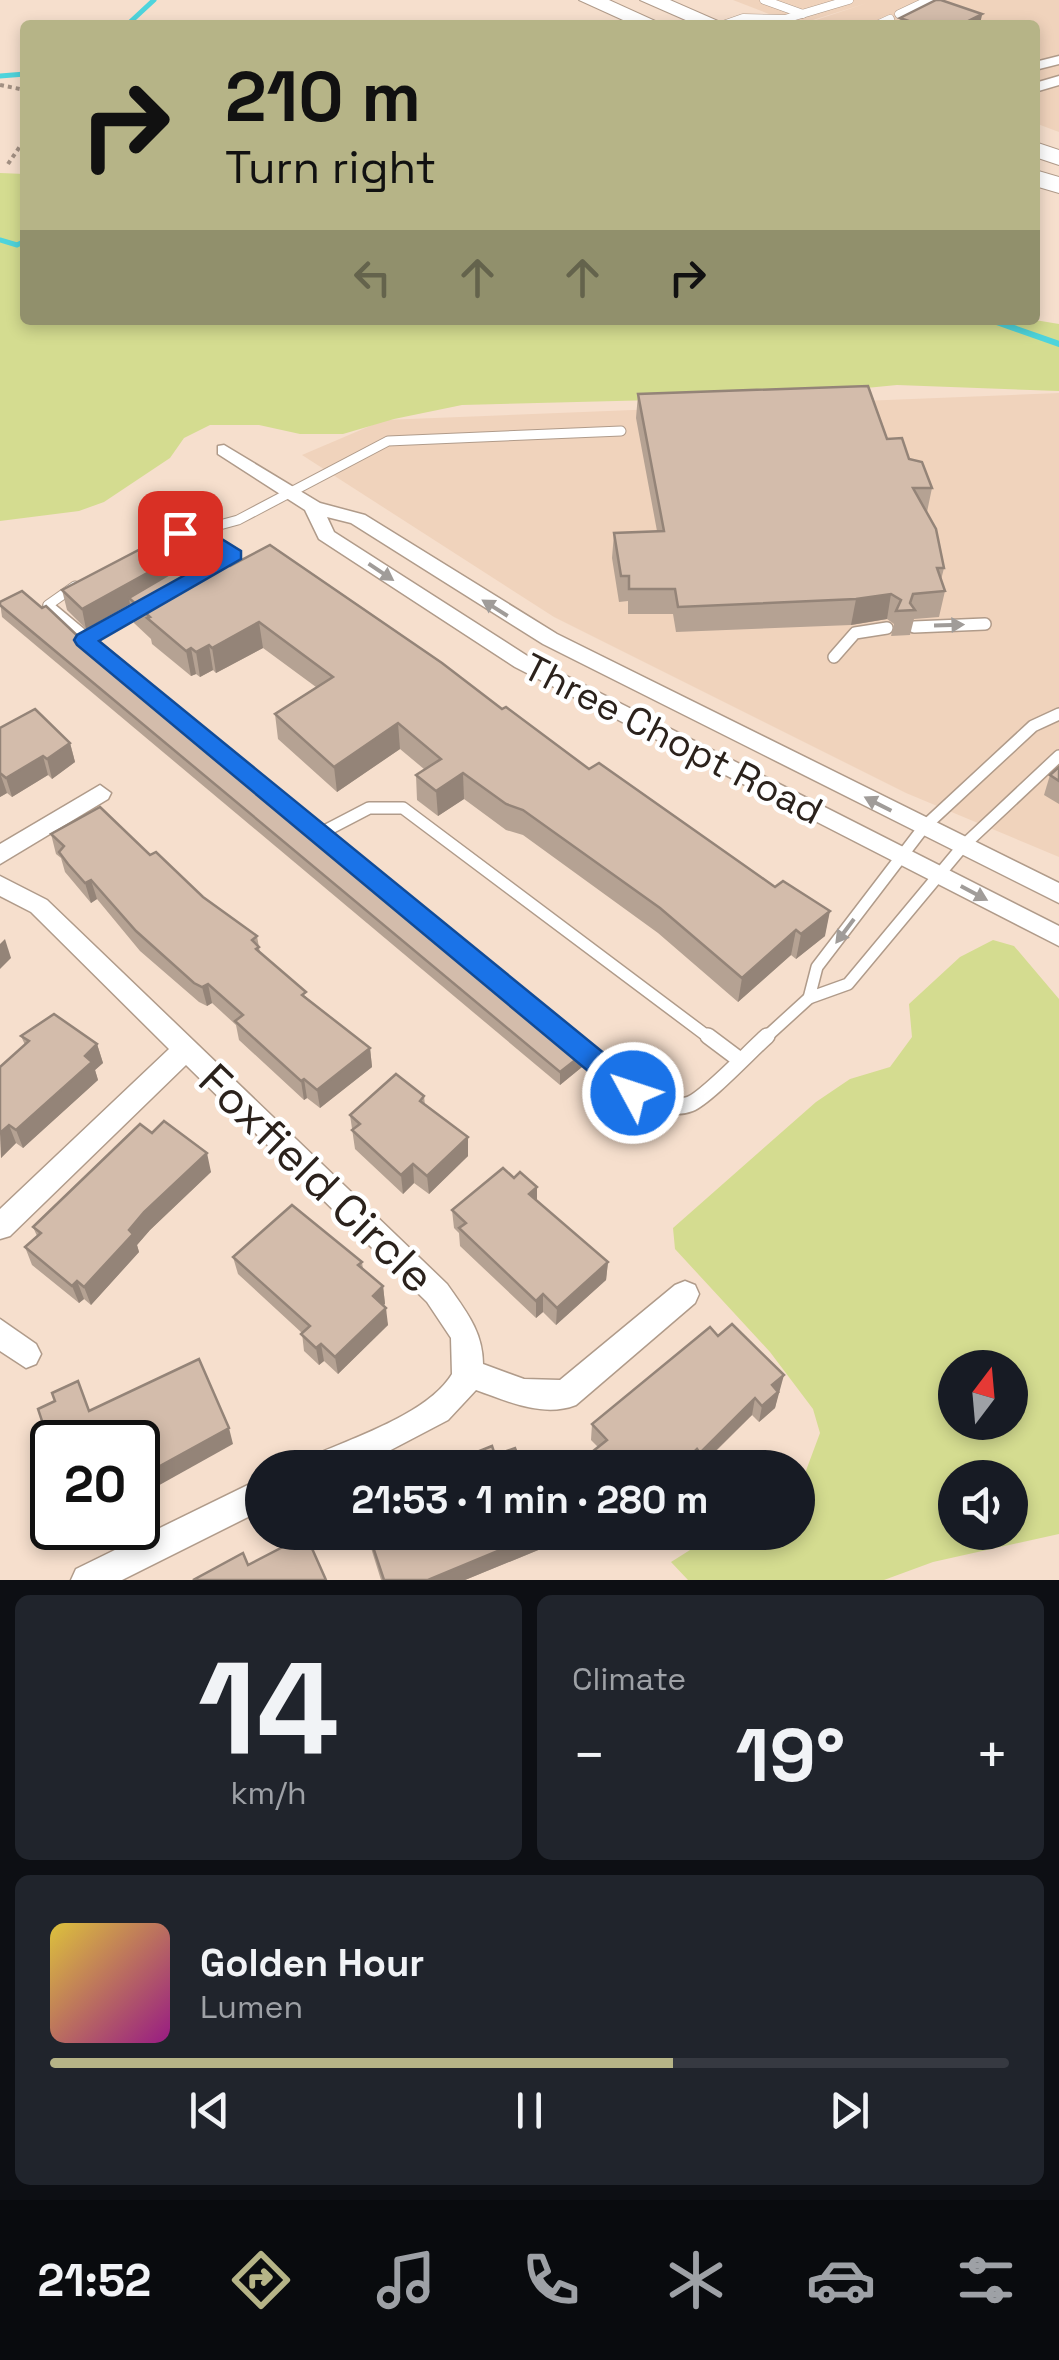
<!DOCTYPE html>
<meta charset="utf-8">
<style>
:root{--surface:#171b24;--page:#20242c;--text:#f1f3f6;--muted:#9ea1a6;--line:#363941;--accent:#b6b487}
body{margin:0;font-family:"Space Grotesk",sans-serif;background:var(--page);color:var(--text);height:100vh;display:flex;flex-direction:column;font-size:38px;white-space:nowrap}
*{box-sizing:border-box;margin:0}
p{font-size:32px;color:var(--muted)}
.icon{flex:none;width:55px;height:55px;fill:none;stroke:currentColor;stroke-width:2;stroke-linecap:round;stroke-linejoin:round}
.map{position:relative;height:1580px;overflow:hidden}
.details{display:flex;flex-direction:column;gap:15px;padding:15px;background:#0d0f14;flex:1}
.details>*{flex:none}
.guide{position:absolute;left:20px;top:20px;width:1020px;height:305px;border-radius:10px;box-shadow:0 5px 15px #0003;background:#b6b487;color:#111;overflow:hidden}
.needle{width:65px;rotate:16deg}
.buttons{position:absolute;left:938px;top:1350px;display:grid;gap:20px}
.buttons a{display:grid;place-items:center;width:90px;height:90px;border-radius:50%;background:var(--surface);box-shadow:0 5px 15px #0003;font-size:50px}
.speed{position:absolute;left:30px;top:1420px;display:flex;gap:20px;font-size:50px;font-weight:700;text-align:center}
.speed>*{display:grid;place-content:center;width:130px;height:130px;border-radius:50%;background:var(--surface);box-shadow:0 5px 15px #0003;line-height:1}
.speed .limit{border:5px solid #111;border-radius:15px;background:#fff;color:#111}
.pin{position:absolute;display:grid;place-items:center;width:85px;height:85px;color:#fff;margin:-42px;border-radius:20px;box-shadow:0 5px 15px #0006}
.me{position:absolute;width:110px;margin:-55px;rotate:310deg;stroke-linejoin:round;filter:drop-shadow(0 0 8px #0008)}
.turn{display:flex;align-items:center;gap:35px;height:210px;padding:0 40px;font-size:45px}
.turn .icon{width:130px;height:130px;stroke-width:2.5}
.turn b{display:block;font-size:70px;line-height:85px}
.lanes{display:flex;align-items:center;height:95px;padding:0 40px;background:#0003;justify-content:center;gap:50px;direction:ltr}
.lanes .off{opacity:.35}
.big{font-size:75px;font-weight:700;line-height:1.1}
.details .widget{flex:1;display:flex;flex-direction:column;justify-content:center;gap:15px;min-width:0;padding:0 35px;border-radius:15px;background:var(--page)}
.details .dial{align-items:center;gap:0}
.dial b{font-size:130px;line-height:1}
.song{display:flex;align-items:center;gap:30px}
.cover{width:120px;height:120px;border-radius:15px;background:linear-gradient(135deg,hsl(50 70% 55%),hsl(310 70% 35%))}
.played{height:10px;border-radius:5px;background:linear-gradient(90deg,var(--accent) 65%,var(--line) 65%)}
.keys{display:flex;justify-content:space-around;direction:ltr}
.heat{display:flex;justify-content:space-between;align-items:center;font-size:55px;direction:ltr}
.details .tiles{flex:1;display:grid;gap:15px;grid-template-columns:1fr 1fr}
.widget:last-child{grid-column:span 2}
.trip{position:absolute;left:245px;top:1450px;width:570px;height:100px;border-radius:50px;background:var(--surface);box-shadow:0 5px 15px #0003;font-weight:700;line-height:100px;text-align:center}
.tabs{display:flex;height:160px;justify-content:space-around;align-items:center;background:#090b0e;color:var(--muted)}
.tabs .icon{width:70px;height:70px}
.tabs .active{color:var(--accent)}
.tabs b{font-size:45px;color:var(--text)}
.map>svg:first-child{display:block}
.built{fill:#f0d3bc}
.green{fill:#d4dc90;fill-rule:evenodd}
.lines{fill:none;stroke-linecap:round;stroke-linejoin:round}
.stream-far1{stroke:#4ed4dc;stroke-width:5}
.stream{stroke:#4ed4dc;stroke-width:6}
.service-far3-casing{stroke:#b09b8a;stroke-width:9}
.service-far2-casing{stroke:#b09b8a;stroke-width:11}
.service-far1-casing{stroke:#b09b8a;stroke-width:14}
.service-casing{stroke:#b09b8a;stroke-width:18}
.minor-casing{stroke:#b09b8a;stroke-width:3}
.primary-casing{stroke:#b09b8a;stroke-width:2}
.path{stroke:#a29083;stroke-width:4;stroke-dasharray:4 4;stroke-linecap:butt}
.service-far3{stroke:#fff;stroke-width:8}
.service-far2{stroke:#fff;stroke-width:9}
.service-far1{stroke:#fff;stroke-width:11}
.service{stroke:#fff;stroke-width:15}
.minor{fill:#fff;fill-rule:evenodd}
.primary{fill:#fff;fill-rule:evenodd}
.wall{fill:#b5a293}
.shaded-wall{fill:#948478}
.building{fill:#d3bcab;stroke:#948478;stroke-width:2.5}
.oneway{fill:#a09c99}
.route{fill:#1a73e8;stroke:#114b97;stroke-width:2.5}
.labels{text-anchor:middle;stroke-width:9;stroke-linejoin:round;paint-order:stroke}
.street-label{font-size:38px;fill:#2b221c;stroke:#fff}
.near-street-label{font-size:45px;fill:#2b221c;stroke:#fff}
</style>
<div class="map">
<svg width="1059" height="1580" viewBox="0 0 1059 1580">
<rect width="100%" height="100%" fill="#f6dfcd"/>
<!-- built -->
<g class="built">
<polygon points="733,0 1059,0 1059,132 1035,123 1035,25 801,25 867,3 797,25"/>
<polygon points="1059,393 1059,857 906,793 554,617 302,455 384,420"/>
</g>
<!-- green -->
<g class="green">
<polygon points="0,173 25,174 25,320 1035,320 1059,324 1059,391 897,385 773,397 462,405 394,419 343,434 300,434 259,425 210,425 184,438 170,458 104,502 79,511 0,521"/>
<path d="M993,940L1014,946L1059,999V1534L933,1562L884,1580H688L671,1562L717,1533L798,1532V1480L804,1476L820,1433L813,1409L770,1352L675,1249L673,1228L816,1102L850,1079L890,1067L912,1037L909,1004L960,957ZM955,1368H1010V1422H955ZM955,1478H1010V1532H955Z"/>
</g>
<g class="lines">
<!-- stream-far1 -->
<g class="stream-far1">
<polyline points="127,25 154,0"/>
<polyline points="0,76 25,74"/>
<polyline points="0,240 17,245 25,241"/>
</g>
<!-- stream -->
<polyline class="stream" points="991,320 1059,344"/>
<defs>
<g id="service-far3">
<polyline points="764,0 803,14"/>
<polyline points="899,14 929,0"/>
<polyline points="723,25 743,18 785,19 849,0"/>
<polyline points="877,25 890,19"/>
</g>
<g id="service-far2">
<polyline points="197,529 234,555 210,569"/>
<polyline points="168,539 238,520 388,441 621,431"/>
<polyline points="50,609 48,605 75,586"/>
</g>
<g id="service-far1">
<polyline points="49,607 567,1039"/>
<polyline points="914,627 985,624"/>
<polyline points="85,640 142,608"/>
<polyline points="834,657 855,633 887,628"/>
<polyline points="1059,714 1033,726 924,827 817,967 809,998 848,984 963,846 1059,756"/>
<polyline points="321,833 369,808 403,808 711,1039"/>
<polyline points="764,1039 809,998"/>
</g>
<g id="service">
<path d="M564,1036C593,1060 649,1120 690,1104C706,1098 751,1050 767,1036"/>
<polyline points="708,1036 740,1060"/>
</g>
<g id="minor">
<polygon points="1059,56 1059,64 1035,70 1035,62"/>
<polygon points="1059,76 1059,85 1035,92 1035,83"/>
<polygon points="224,445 320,503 365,515 557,634 1059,883 1059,903 543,644 351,523 327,517 334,532 529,657 1059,926 1059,946 515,667 319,539 305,510 218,454 218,446"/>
<polygon points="100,785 111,793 108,799 0,864 0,844"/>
<path d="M0,876L47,900L447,1284C465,1310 483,1331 483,1364L524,1379L560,1380L675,1285L685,1281L695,1285L699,1294L695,1303L576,1405C543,1418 507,1401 476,1390L448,1420L366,1463L357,1468H306L310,1457C352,1438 428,1414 452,1374L451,1338L427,1302L186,1065L10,1236L0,1239V1209L169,1049L31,912L0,896Z"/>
<polygon points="0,1319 36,1344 41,1354 36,1364 26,1368 0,1351"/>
<polygon points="262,1478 262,1510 122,1580 71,1580 76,1569"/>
</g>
<g id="primary">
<polygon points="579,0 609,0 664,25 634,25"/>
<polygon points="640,0 670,0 727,25 697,25"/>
<polygon points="1035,142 1059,150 1059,165 1035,157"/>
<polygon points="1035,170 1059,177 1059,193 1035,186"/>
</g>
</defs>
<!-- service-far3 casing -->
<use href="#service-far3" class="service-far3-casing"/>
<!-- service-far2 casing -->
<use href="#service-far2" class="service-far2-casing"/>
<!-- service-far1 casing -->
<use href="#service-far1" class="service-far1-casing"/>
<!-- service casing -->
<use href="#service" class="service-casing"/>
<!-- minor casing -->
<use href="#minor" class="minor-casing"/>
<!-- primary casing -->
<use href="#primary" class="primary-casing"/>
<!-- path -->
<g class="path">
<polyline points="0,85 25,90"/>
<polyline points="8,164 25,139"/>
</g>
<!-- service-far3 -->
<use href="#service-far3" class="service-far3"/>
<!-- service-far2 -->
<use href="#service-far2" class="service-far2"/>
<!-- service-far1 -->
<use href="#service-far1" class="service-far1"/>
<!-- service -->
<use href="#service" class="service"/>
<!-- minor -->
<use href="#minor" class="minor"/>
<!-- primary -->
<use href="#primary" class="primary"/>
</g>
<!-- wall -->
<g class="wall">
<polygon points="982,14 980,25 899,25 900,18"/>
<polygon points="638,394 887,439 909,459 932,488 927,512 944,568 941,580 945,591 939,617 914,619 910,635 891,636 894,624 887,619 851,625 676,632 673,614 628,614 628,601 619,602 612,558 614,533 657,531 636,418"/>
<polygon points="198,558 230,566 502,709 825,936 796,959 791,955 738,1002 658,933 523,835 506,830 464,799 438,816 417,800 416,775 424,769 400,749 337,792 278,739 275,714 316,687 263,648 216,673 213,670 200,677 196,674 191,676 152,644 151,639 134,623 130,604 86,629 67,610 62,590"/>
<polygon points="0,602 83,641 582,1067 560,1085 2,617"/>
<polygon points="0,728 70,743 75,762 52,779 48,775 12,797 7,793 0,797"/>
<polygon points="1059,767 1059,804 1044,795 1050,775"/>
<polygon points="51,834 150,855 203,897 257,936 260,953 307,998 370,1048 372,1067 320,1108 307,1098 304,1100 239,1040 236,1025 212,1003 207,1006 199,1002 140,951 97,899 91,903 65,872 61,858 56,854"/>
<polygon points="21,1036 97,1044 103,1063 95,1070 98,1080 23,1148 16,1143 1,1158 0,1067 25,1045"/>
<polygon points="424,1096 425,1105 468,1156 429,1194 414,1183 403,1194 355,1149 350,1115"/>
<polygon points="152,1133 211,1172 150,1230 137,1245 139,1252 91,1305 84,1299 79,1303 32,1265 25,1247 37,1236 33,1227"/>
<polygon points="514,1178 537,1187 537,1201 608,1262 606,1280 556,1325 543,1312 536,1318 460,1246 459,1233 454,1228 452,1210"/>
<polygon points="233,1257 362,1262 363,1269 383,1286 385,1304 383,1305 388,1325 338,1374 324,1361 319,1365 304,1351 302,1333 238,1274"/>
<polygon points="718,1336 780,1392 778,1394 775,1408 759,1422 752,1415 699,1468 694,1465 692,1468 591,1468 592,1452 598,1447 591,1440 592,1424"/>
<polygon points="366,1532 548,1532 548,1546 465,1580 381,1580"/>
</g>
<!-- shaded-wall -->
<g class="shaded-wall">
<polygon points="982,14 980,25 960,25"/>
<polygon points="196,546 199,565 129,598 130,604 86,629 82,609"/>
<polygon points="891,594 887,619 851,625 856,599"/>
<polygon points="259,622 263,648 216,673 212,648"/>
<polygon points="209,645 213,670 200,677 196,652"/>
<polygon points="191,648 196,674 191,676 186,651"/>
<polygon points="398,723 400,749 337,792 334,767"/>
<polygon points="70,743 75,762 52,779 47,759"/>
<polygon points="43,756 48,775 12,797 6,778"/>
<polygon points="0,773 7,793 0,797"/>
<polygon points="463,773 464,799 438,816 436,791"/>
<polygon points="91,880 97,899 91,903 85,883"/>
<polygon points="830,911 825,936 796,959 801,934"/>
<polygon points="796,930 791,955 738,1002 742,978"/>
<polygon points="5,939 11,958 0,969 0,944"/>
<polygon points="208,984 212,1003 207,1006 202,987"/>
<polygon points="97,1044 103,1063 95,1070 98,1080 23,1148 16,1130 85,1056"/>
<polygon points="370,1048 372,1067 320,1108 317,1090"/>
<polygon points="583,1054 582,1067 560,1085 560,1072"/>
<polygon points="304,1079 307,1098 304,1100 301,1081"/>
<polygon points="9,1125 16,1143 1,1158 0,1133"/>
<polygon points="468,1137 468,1156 429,1194 427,1176"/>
<polygon points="207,1153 211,1172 150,1230 137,1245 139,1252 91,1305 84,1287 144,1212"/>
<polygon points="413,1164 414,1183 403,1194 401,1175"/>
<polygon points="537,1187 537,1206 529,1194"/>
<polygon points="608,1262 606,1280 556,1325 557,1308"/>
<polygon points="77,1281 84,1299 79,1303 72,1286"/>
<polygon points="383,1286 385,1304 375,1313 373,1296"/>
<polygon points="543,1294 543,1312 536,1318 536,1301"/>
<polygon points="386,1308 388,1325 338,1374 335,1357"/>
<polygon points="321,1344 324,1361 319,1365 316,1348"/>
<polygon points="784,1375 775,1408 759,1422 762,1406 772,1385"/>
<polygon points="755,1398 752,1415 698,1468 700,1453"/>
<polygon points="229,1428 233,1444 138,1497 138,1478"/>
<polygon points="697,1449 694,1465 692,1468 678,1468"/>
<polygon points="543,1532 548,1532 548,1546 465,1580 428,1580"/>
</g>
<!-- building -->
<g class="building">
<polygon points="936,0 941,0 982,14 960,25 920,25 900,18"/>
<polygon points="868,386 887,439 902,438 909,459 922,462 932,488 913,488 936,529 944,568 937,568 945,591 913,594 910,603 915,610 896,611 901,600 891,594 856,599 678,607 675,589 629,589 629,576 621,576 614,533 664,531 638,394"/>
<polygon points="175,531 196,546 82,609 62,590"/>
<polygon points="270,545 442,663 502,709 506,707 589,769 599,763 775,887 783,881 830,911 801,934 796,930 742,978 660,908 523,810 506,804 463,773 436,791 416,775 441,759 398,723 334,767 275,714 333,677 259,622 212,648 209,645 196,652 191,648 186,651 147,618 150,617 129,598 209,551 230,566"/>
<polygon points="22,591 42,608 46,606 83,641 583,1054 560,1072 0,605 0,602"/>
<polygon points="35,709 70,743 47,759 43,756 6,778 0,773 0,728"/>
<polygon points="1059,767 1059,781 1050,775"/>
<polygon points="100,807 150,855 156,852 203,897 257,936 252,940 259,947 256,949 306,992 302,995 370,1048 317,1090 304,1079 301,1081 235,1021 243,1015 208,984 202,987 194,983 136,931 91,880 85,883 68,864 59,852 64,846 51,834"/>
<polygon points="54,1014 97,1044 85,1056 92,1062 16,1130 9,1125 0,1133 0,1067 29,1041 21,1036"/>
<polygon points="396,1074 424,1096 420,1101 468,1137 427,1176 413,1164 401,1175 352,1130 360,1124 350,1115"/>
<polygon points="164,1121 207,1153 144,1212 129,1230 133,1234 84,1287 77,1281 72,1286 25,1247 41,1233 33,1227 140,1124 152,1133"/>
<polygon points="503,1168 514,1178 520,1172 537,1187 529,1194 608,1262 557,1308 543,1294 536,1301 459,1228 466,1223 452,1210"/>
<polygon points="292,1205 362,1262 358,1265 383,1286 373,1296 386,1308 335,1357 321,1344 316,1348 301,1334 310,1326 233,1257"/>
<polygon points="732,1324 784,1375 772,1385 778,1392 762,1406 755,1398 700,1453 697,1449 678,1468 606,1468 592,1452 607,1440 592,1424 710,1327 718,1336"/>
<polygon points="199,1359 229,1428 138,1478 138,1442 52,1442 52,1451 38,1409 55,1401 52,1393 78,1381 89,1411"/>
<polygon points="492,1446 495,1455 515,1448 523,1468 437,1468"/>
<polygon points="368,1532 543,1532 428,1580 384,1580"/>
<polygon points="306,1535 326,1580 193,1580 243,1553 248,1565"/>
</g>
<!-- one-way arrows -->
<defs><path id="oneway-solid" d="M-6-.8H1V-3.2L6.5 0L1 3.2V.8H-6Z" transform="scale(2.5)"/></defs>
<g class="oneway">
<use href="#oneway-solid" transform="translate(381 572) rotate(34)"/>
<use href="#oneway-solid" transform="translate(495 608) rotate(-148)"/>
<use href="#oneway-solid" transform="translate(949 625) rotate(-2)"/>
<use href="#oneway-solid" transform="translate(878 804) rotate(-153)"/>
<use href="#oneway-solid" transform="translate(974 893) rotate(28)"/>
<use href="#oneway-solid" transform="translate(845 931) rotate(127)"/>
</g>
<!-- route -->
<polygon class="route" points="196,523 241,551 241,559 99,641 643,1085 647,1093 643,1101 633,1104 624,1101 77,645 74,640 77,635 221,555 193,536 180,539 170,533"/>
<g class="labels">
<!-- street labels -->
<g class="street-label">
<text transform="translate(673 739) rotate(27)" y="13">Three Chopt Road</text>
</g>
<!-- near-street labels -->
<g class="near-street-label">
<text transform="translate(317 1178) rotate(44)" y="16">Foxfield Circle</text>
</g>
</g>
</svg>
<div class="buttons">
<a><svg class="needle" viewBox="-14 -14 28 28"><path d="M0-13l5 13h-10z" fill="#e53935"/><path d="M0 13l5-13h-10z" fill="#9ea1a6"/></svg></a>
<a><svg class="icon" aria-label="sound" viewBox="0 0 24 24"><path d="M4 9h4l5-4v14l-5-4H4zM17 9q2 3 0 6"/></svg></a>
</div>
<div class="speed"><div class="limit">20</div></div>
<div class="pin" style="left:180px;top:533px;background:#d93025"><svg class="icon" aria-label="arrive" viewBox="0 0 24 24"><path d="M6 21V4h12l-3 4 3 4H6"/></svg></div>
<svg class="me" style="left:633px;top:1093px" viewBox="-20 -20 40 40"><circle r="17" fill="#1a73e8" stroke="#fff" stroke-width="3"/><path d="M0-11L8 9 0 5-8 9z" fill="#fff"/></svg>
<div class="trip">21:53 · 1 min · 280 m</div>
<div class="guide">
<div class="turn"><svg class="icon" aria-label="right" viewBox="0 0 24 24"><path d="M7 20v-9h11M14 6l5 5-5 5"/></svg><div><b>210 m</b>Turn right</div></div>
<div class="lanes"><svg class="icon off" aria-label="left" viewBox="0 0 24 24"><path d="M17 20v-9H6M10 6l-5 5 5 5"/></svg><svg class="icon off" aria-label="ahead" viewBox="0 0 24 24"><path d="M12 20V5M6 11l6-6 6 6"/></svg><svg class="icon off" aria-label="ahead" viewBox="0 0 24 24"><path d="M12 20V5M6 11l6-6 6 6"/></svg><svg class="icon" aria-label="right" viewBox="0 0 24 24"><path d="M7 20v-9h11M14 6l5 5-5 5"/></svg></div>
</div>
</div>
<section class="details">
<div class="tiles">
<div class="widget dial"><b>14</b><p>km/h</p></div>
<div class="widget"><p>Climate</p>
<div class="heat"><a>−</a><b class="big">19°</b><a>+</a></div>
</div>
<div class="widget">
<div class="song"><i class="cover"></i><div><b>Golden Hour</b><p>Lumen</p></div></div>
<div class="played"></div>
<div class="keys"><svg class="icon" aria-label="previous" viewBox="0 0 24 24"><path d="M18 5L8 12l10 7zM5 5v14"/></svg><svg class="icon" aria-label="pause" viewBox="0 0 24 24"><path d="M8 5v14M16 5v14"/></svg><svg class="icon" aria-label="next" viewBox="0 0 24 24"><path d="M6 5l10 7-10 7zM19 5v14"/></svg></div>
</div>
</div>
</section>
<nav class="tabs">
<b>21:52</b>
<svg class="icon active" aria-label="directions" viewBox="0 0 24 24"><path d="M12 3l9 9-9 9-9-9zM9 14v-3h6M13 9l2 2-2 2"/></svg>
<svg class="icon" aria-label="music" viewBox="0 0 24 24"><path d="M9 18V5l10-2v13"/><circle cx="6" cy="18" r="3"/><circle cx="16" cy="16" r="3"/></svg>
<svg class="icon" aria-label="phone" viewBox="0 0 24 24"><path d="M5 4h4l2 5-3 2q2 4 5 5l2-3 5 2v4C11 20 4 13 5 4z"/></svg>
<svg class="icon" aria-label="climate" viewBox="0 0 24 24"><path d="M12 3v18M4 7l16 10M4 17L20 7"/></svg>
<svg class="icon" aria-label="car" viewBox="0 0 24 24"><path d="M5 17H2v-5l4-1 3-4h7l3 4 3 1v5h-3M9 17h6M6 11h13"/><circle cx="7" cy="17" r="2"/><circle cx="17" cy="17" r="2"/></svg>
<svg class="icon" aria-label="filters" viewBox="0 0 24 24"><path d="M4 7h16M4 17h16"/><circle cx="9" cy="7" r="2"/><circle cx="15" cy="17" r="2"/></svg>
</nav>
